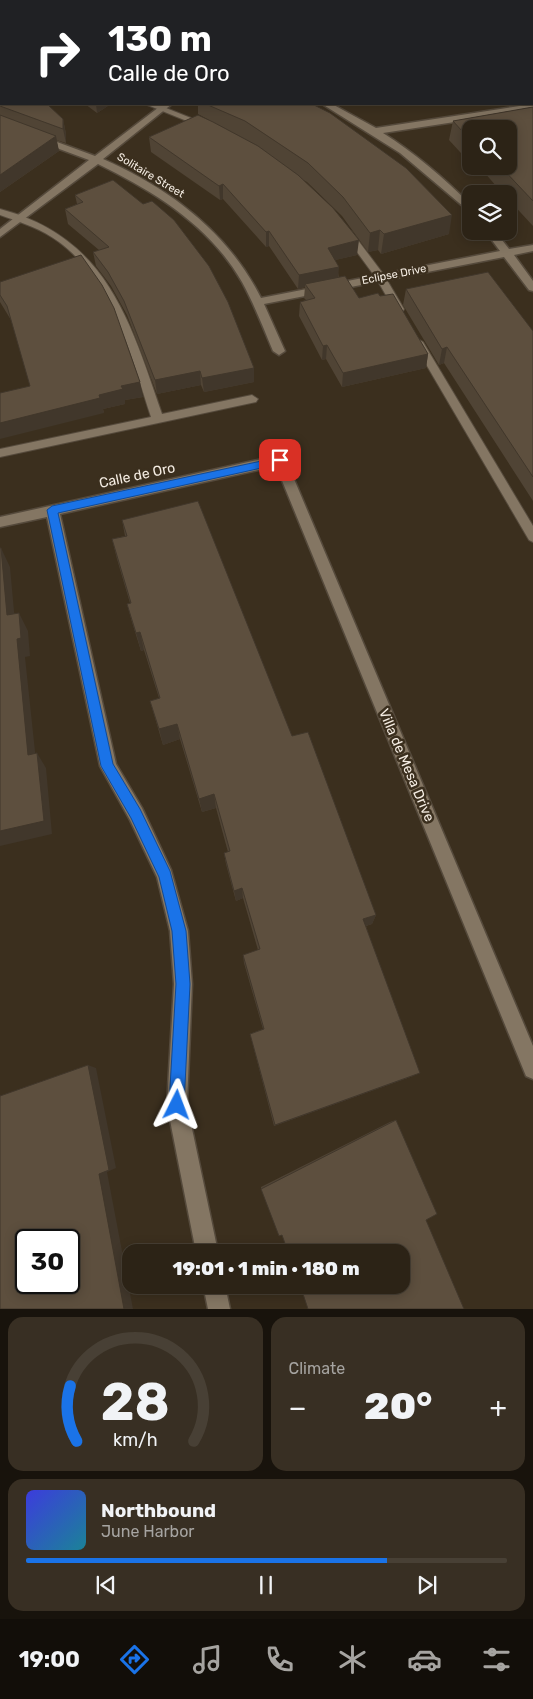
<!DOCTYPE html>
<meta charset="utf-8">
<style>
:root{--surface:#2c2316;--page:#382f23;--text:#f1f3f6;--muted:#a6a4a1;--line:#484035;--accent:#1a73e8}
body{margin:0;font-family:Rubik,sans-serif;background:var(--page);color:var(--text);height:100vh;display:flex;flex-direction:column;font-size:19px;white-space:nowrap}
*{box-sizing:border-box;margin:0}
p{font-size:16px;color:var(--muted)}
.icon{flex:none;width:28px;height:28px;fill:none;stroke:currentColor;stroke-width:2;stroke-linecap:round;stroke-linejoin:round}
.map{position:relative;height:1309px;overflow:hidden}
.sheet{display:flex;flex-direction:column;gap:8px;padding:8px;background:#18130c;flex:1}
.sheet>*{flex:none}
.banner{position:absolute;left:0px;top:0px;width:534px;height:105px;box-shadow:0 2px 12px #0003,0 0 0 1px var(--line);background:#202124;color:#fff;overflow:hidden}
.buttons{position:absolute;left:462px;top:120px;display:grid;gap:10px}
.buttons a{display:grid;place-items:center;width:55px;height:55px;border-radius:10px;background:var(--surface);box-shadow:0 2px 12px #0003,0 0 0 1px var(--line);font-size:25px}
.speed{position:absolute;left:15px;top:1229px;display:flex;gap:10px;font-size:25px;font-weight:700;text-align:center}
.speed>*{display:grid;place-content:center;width:65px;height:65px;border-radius:50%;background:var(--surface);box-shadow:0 2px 12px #0003,0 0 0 1px var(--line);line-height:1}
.speed .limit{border:2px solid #111;border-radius:8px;background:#fff;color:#111}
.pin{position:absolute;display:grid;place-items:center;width:42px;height:42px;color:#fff;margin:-21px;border-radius:10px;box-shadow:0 2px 8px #0006}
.me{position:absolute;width:55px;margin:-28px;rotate:3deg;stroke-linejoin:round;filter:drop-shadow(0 0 4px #0008)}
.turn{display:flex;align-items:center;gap:18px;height:105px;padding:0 25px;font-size:22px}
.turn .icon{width:65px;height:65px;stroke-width:2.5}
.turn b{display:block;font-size:35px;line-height:42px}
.big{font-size:38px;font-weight:800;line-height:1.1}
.sheet .card{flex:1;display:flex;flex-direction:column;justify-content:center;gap:8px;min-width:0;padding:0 18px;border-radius:15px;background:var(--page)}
.sheet .dial{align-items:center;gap:0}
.dial svg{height:130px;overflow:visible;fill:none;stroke:var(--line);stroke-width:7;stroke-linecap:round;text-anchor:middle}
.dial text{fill:var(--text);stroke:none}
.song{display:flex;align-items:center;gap:15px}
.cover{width:60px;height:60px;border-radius:8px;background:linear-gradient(135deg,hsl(240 70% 55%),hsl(190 70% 35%))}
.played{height:5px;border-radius:2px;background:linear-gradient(90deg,var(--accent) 75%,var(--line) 75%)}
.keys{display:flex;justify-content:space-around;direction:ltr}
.heat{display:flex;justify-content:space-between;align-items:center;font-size:28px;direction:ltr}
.sheet .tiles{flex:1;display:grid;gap:8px;grid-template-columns:1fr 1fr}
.card:last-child{grid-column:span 2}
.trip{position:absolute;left:122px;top:1244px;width:288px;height:50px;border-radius:15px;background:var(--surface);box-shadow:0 2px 12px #0003,0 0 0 1px var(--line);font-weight:800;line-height:50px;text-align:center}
.tabs{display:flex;height:80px;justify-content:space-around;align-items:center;background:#120e09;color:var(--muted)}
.tabs .icon{width:35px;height:35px}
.tabs .current{color:var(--accent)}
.tabs b{font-size:22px;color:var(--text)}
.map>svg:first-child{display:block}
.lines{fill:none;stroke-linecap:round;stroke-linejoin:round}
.lane-casing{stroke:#554a3c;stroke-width:2}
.street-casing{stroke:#554a3c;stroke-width:3}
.lane{fill:#847663;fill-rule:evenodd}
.street{fill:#847663;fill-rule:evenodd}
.wall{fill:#504435}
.shaded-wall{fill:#41372b}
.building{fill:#5d4f3e;stroke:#41372b;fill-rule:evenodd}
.route{fill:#1a73e8;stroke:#114b97}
.labels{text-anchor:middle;stroke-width:5;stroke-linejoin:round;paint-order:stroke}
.far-street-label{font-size:11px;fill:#f5ede3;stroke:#3b2f1e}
.street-label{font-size:14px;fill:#f5ede3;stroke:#3b2f1e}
</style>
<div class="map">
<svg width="533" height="1309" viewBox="0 0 533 1309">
<rect width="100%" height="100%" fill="#3b2f1e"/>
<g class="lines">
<defs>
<g id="lane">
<polygon points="145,104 156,104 211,126 204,128"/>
<path d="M0,209C107,237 130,321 162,414L252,395L258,399L256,402L0,457V449L151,417C131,356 114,283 59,242C42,229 20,222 0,215Z"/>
<polygon points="345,231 351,231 384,275 404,309 403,311 395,311 376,278 343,233"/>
<polygon points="418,339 423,342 533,526 533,542 529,540 413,342"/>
</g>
<g id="street">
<polygon points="515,0 524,0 525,1 516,1"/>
<rect x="532" y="9" width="1" height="4"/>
<path d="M163,104H172L103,159C169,188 228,232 261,298L500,251L485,231H495L509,249L533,245V251L514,255L533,281V291L529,290L504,257L264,304L285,351L279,355L273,351C263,327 254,304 242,282C210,226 155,192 98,164L0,237V229L89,160L0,127V121L95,156Z"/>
<path d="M322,104H332L376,128L533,104V110L383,133C415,153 444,178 471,205V213L400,153Z"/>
<polygon points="280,455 286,460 533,1046 533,1079 526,1076 276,466 60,514 116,764 142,808 171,870 188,931 192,984 187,1105 218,1252 196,1252 167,1105 174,984 170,931 157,877 130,820 100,766 47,517 0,527 0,517"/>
<polygon points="203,1285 225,1285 230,1309 208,1309"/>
</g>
</defs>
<!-- lane casing -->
<use href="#lane" class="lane-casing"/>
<!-- street casing -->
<use href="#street" class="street-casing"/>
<!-- lane -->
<use href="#lane" class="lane"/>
<!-- street -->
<use href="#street" class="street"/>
</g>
<!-- wall -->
<g class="wall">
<polygon points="0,0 133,0 132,1 1,1 1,104 63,119 66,134 66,143 56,140 59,151 0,192"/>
<polygon points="161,0 265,0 263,1 164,1"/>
<polygon points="85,104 111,104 97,113"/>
<polygon points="198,104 312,104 449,234 381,254 378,250 368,252 342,216 307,182 303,180 357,255 335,260 339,277 359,298 428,354 426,368 342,387 326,359 322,360 299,316 300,302 306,300 304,298 305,287 298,289 269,246 266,247 223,199 220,200 151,152 149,137 209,120 198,114"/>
<polygon points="533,107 533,226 509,200 509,194 503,194 484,172 479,173 473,166 509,166 471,129 471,164 449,140 453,121"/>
<polygon points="113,180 254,368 254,382 204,392 201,385 157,394 127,315 111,286 96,266 93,252 99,250 68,224 65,209 77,204 75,195"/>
<polygon points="0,282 143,397 125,400 125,404 103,409 104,413 11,320 0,302"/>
<polygon points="406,289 533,331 533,501 444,363 439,365 403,305"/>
<polygon points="122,520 292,736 376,915 372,924 366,926 413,1076 274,1126 250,1034 263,1029 244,963 243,955 258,950 243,898 236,901 226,864 224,853 228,852 216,808 202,812 180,739 163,745 150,701 159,698 144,650 141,651 132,622 127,604 130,603 117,559 112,539 125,536"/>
<polygon points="396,1120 426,1220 282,1235 261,1189 261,1187 390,1122"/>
</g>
<!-- shaded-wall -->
<g class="shaded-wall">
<polygon points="125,0 133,0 132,1 124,1"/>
<polygon points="243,0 265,0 263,1 241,1"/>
<polygon points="96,104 111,104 97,113"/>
<polygon points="63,119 66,134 66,143 63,129"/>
<polygon points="56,136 59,151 0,192 0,175"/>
<polygon points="481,166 485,166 484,172 479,173"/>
<polygon points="223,184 223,199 220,200 219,186"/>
<polygon points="452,215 449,234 381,254 384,234"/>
<polygon points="380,230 378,250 368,252 370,233"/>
<polygon points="269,231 269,246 266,247 266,232"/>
<polygon points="359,240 357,255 327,262 328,248"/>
<polygon points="339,267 338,281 305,284 305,287 298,289 299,275"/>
<polygon points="327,345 326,359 322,360 323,346"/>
<polygon points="447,347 444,363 439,365 442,349"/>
<polygon points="428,354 426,368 342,387 343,373"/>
<polygon points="254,368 254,382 204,392 202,378"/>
<polygon points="200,371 201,385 157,394 155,380"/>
<polygon points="140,382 143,397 125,400 125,404 103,409 104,413 0,439 0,423 99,395 121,386"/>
<polygon points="1,548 10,567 16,633 7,615"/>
<polygon points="19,613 28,631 30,656 25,657 37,770 28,755 17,639"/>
<polygon points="140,632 144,650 141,651 136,633"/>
<polygon points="177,724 180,739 163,745 159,729"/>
<polygon points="37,753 46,768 52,834 0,846 0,831"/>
<polygon points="214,794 216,808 202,812 199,799"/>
<polygon points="242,888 243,898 236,901 234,891"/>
<polygon points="376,915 372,924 359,928 363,919"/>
<polygon points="88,1065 96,1068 116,1168 107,1172 133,1309 124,1309 99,1174"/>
<polygon points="420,1073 413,1076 274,1126 275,1125"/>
</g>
<!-- building -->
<g class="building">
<polygon points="0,0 125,0 124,1 1,1 1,104 47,104 63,119 63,129 0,106"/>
<polygon points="191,0 243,0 241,1 194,1"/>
<polygon points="327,0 378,0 377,1 325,1"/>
<polygon points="211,104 312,104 330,113 406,168 452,215 384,234 380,230 370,233 343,197 308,163 245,121 208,105"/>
<polygon points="533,107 533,201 500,166 509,166 509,129 471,129 471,141 453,121"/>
<polygon points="0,115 56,136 0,175"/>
<polygon points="198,115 213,122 258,146 298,175 333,208 359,240 328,248 339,267 299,275 269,231 266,232 223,184 219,186 149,137"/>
<polygon points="113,180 143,204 152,201 174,220 209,266 228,302 254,368 202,378 200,371 155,380 124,301 108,272 93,252 109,247 65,209 83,202 75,195"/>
<polygon points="81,255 102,285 114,308 140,382 121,386 123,389 99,395 100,398 0,423 0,393 30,386 7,306 0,295 0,282"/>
<polygon points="488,272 533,331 533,477 447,347 442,349 406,289"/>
<polygon points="345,276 359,298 378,293 380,296 393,294 428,354 343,373 327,345 323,346 300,302 315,298 305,284"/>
<polygon points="198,501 292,736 308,732 376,915 363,919 420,1073 275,1125 250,1034 264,1029 243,955 260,949 242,888 234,891 224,853 230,851 214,794 199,799 177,724 159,729 150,701 160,698 140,632 136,633 127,604 131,603 112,539 127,536 122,520"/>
<polygon points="0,548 1,548 7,615 19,613 21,638 17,639 28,755 37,753 44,821 0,831"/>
<path d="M88,1065L109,1170L99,1174L124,1309H0V1096ZM26,1240H69V1282H26Z"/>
<polygon points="396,1120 437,1214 426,1220 464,1309 308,1309 300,1285 401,1285 401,1252 288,1252 282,1235 279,1236 261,1189"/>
</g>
<!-- route -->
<polygon class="route" points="280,457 285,460 284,463 58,513 113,764 140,809 170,871 186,931 190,984 184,1105 182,1110 177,1112 171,1110 169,1105 176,984 172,931 159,877 131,818 101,766 47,510 52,506"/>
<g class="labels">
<!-- far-street labels -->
<g class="far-street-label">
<text transform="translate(151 175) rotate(31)" y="4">Solitaire Street</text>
<text transform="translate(394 274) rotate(-11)" y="4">Eclipse Drive</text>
</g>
<!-- street labels -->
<g class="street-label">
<text transform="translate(137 475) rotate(-12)" y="5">Calle de Oro</text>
<text transform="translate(407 765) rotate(67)" y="5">Villa de Mesa Drive</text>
</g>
</g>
</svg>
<div class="buttons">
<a><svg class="icon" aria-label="search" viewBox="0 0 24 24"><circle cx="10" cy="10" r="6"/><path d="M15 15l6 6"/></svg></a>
<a><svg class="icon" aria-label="layers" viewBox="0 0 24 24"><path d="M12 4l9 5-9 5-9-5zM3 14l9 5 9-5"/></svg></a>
</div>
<div class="speed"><div class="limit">30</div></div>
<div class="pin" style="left:280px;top:460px;background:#d93025"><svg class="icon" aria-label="arrive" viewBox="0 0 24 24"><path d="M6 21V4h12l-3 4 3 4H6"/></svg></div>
<svg class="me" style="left:177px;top:1105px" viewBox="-20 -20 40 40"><path d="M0-17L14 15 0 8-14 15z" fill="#1a73e8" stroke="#fff" stroke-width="4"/></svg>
<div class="trip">19:01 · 1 min · 180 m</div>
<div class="banner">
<div class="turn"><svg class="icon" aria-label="right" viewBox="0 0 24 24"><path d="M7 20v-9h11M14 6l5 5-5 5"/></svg><div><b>130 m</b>Calle de Oro</div></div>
</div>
</div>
<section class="sheet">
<div class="tiles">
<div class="card dial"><svg viewBox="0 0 100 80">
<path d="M14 69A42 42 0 1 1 86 69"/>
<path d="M14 69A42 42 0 0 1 10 35" stroke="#1a73e8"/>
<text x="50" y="56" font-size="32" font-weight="700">28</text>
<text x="50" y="72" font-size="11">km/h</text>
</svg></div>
<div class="card"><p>Climate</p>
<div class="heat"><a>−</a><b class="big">20°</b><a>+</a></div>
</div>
<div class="card">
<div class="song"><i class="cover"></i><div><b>Northbound</b><p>June Harbor</p></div></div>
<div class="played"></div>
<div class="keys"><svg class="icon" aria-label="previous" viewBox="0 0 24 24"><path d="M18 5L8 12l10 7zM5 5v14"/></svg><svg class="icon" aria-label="pause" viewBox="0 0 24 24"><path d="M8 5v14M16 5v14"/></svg><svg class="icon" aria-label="next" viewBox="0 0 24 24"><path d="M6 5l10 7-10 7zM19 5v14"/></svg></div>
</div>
</div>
</section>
<nav class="tabs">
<b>19:00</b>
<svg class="icon current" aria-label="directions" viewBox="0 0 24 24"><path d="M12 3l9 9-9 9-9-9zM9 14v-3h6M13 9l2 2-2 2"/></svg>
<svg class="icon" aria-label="music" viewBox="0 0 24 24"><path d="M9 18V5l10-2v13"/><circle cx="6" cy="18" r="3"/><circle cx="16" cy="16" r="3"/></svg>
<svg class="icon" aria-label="phone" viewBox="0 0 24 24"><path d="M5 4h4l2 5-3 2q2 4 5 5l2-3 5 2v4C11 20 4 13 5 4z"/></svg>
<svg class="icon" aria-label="climate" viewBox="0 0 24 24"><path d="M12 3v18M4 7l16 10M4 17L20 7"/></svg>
<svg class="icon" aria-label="car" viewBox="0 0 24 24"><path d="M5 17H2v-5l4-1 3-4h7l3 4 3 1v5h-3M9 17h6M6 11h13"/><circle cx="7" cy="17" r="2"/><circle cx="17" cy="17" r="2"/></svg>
<svg class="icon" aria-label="filters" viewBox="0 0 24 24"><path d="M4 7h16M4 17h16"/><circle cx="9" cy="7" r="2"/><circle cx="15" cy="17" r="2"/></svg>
</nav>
